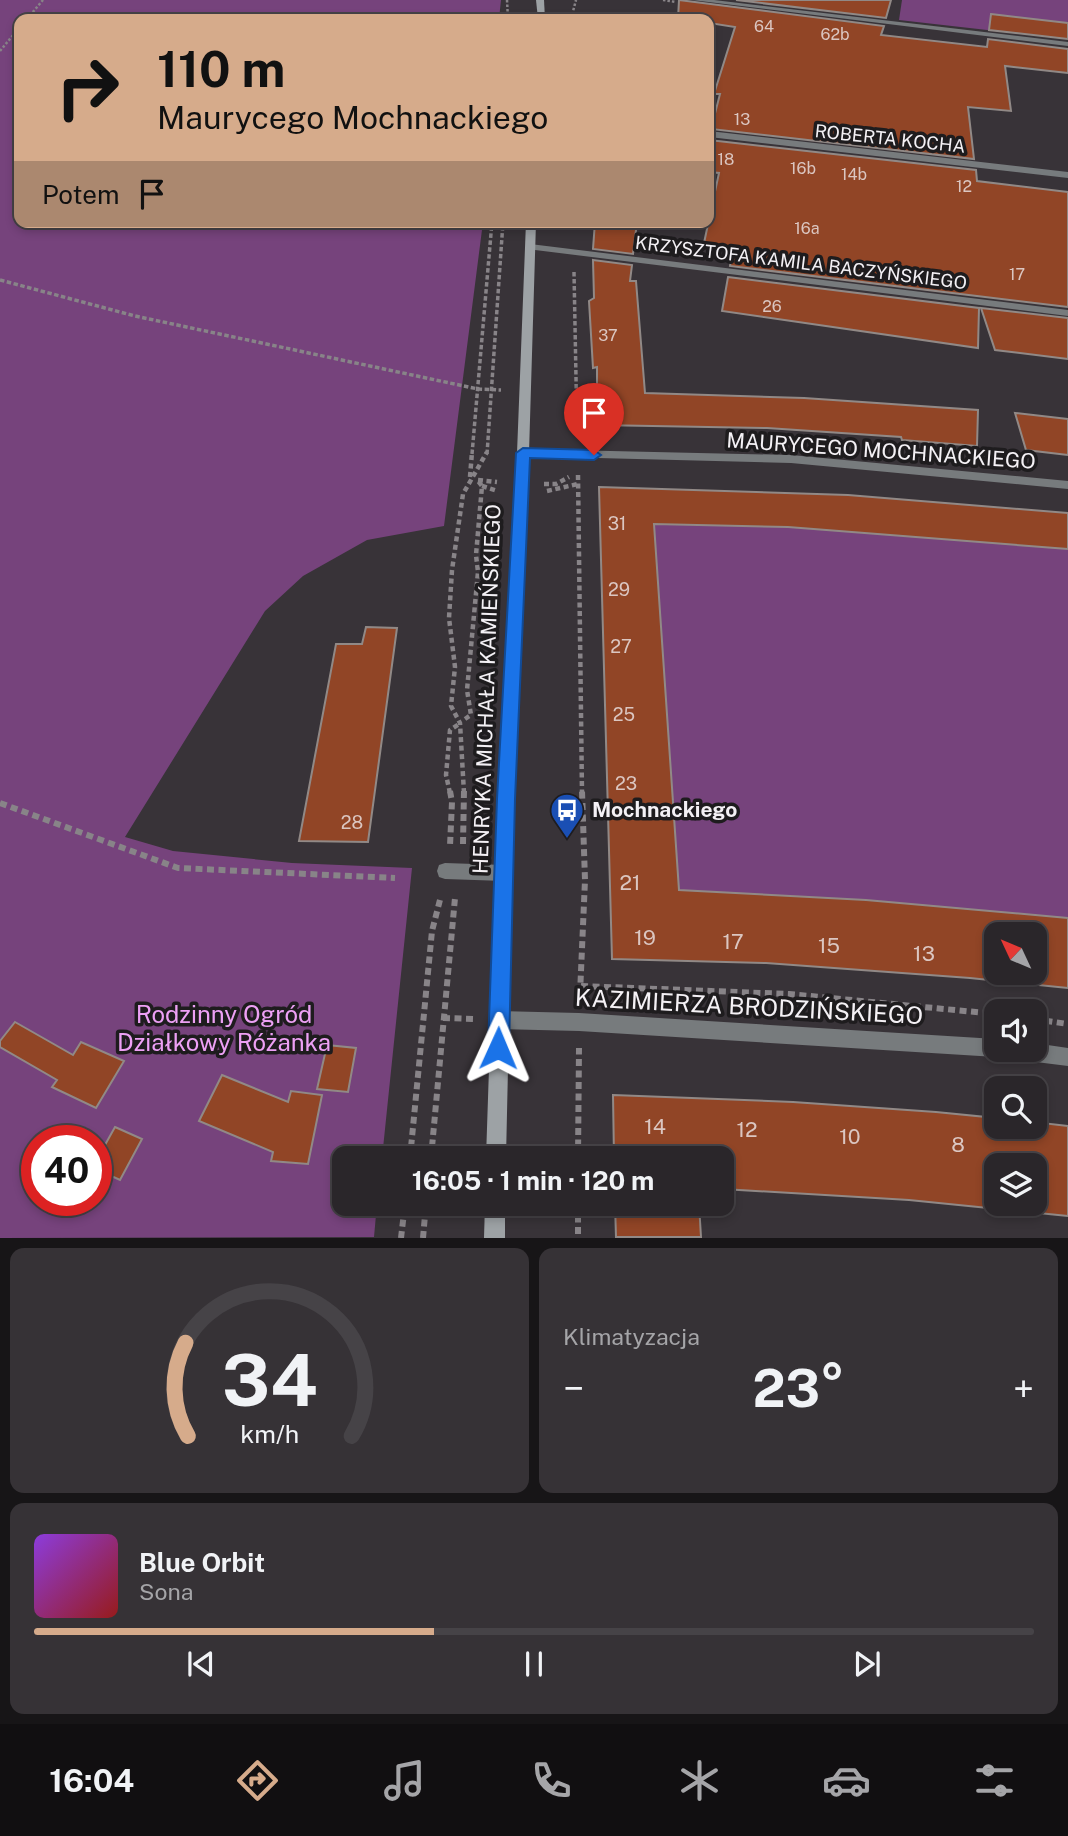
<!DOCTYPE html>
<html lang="pl">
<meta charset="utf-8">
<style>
:root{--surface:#2a262a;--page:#363236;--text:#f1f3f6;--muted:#a5a5a8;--line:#464347;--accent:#d6ab8b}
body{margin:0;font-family:"Public Sans",sans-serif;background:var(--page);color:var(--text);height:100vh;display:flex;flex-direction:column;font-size:26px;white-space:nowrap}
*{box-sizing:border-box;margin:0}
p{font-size:23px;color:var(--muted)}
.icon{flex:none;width:38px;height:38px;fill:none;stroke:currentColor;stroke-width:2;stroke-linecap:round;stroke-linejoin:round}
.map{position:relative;height:1238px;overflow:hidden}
.drawer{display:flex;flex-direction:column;gap:10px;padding:10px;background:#171517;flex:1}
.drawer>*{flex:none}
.banner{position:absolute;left:14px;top:14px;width:700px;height:214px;border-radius:14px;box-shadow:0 4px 10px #0003,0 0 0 2px var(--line);background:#d6ab8b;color:#111;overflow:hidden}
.needle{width:46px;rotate:314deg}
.tools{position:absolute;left:984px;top:922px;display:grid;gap:14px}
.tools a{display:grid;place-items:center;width:63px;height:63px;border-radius:14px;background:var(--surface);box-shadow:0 4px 10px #0003,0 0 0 2px var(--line);font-size:35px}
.speed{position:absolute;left:21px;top:1125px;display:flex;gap:14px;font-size:35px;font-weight:700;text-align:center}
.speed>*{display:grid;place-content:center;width:91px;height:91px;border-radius:50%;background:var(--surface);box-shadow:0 4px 10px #0003,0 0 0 2px var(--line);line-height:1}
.speed .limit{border:10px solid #d22;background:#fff;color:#111}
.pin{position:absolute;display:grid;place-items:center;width:60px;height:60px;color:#fff;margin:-72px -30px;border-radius:50% 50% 50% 0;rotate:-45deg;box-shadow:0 0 7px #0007}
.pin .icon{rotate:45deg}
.me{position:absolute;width:77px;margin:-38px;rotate:1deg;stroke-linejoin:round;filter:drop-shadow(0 0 5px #0008)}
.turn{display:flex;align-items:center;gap:24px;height:147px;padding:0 28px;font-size:32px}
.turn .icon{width:91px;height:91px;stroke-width:2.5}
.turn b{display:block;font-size:49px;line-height:60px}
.then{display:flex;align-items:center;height:66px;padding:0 28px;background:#0003;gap:14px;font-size:26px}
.big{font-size:52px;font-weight:700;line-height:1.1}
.drawer .card{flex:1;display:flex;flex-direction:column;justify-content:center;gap:10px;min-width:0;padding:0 24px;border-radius:14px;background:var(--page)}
.drawer .dial{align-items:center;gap:0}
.dial svg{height:182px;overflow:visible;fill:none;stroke:var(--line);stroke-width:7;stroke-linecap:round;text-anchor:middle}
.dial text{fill:var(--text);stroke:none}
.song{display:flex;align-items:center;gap:21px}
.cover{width:84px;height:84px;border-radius:10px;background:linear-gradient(135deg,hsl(270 70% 55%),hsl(0 70% 35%))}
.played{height:7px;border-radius:4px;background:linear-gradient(90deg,var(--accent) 40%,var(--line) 40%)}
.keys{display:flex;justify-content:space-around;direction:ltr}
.heat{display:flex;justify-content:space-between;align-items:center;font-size:38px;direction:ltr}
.drawer .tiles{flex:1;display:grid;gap:10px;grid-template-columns:1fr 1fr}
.card:last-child{grid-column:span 2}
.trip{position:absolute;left:332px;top:1146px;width:402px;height:70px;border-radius:14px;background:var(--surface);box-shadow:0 4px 10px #0003,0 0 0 2px var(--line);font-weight:700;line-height:70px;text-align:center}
.dock{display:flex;height:112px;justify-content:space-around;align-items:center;background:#110f11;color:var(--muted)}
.dock .icon{width:49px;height:49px}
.dock .current{color:var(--accent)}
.dock b{font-size:32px;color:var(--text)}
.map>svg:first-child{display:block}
.green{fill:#76437c;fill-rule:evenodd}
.building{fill:#914526;stroke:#918986;stroke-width:2;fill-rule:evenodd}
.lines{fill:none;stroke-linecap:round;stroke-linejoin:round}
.path-far3{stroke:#888488;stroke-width:2.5;stroke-dasharray:2.5 2;stroke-linecap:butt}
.path-far2{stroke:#888488;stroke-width:3.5;stroke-dasharray:4.5 2.5;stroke-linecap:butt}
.path-far1{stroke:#888488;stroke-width:4.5;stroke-dasharray:5 3.5;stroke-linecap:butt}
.path{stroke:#888488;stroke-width:6;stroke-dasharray:7 4.5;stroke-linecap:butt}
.lane{fill:#777b7d;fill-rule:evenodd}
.street{fill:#777b7d;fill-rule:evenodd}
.secondary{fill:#9da2a5;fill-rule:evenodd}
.route{fill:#1a73e8;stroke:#114b97;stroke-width:2}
.labels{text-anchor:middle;stroke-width:7;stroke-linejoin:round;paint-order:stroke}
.far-number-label{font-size:16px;fill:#dbc6c1}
.far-street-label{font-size:18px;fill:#f4f1f5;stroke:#1e1c1e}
.number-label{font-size:18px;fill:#dbc6c1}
.street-label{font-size:21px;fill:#f4f1f5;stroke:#1e1c1e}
.poi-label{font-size:21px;font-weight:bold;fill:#f4f1f5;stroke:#1e1c1e;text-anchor:start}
.near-number-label{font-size:21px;fill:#dbc6c1}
.near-street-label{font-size:24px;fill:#f4f1f5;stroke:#1e1c1e}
.near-park-label{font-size:24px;fill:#eda0f5;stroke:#1e1c1e}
</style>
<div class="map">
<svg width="1068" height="1238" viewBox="0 0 1068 1238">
<rect width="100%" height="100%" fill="#383338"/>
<!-- green -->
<g class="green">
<path d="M0,0H501L499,19H19V222H483L444,526L367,540L303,576L265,611L125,837L173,851L292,863L412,868L382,1158H345V1204H377L374,1237L0,1238ZM37,1141H96V1200H37Z"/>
<polygon points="902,0 1068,0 1068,39 899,20"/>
<polygon points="653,524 788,527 1068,549 1068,919 866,900 679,890"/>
</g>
<!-- building -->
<g class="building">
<polygon points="679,0 884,26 881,35 987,47 988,39 1068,49 1068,73 1005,66 1011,111 968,107 974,159 711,129 720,94 714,94 735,27 709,23 709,19 678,19"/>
<polygon points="736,0 891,0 886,18"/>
<polygon points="991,14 1068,23 1068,39 989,30"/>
<polygon points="709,140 976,170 977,181 1068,192 1068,307 730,266 733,247 704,243 719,173 709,172"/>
<polygon points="595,222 637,222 633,254 593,249"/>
<polygon points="593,260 632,265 630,281 636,281 645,393 804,398 978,410 977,446 902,440 901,437 767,428 597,425 597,367 593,368 589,301 594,298"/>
<polygon points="728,277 979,308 978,348 722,311"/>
<polygon points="981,308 1068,318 1068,359 995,350"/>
<polygon points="1015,413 1068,419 1068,455 1026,450"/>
<path d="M599,487L848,495L1068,513V549L788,527L654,524L679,890L866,900L1068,918V988L970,978L766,963L612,959ZM996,934H1034V973H996Z"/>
<polygon points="366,627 397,628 368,842 299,841 336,644 362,644"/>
<polygon points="15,1022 73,1055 81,1042 124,1061 96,1108 52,1087 57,1080 0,1047 0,1041"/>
<polygon points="327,1045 356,1048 348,1092 317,1089"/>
<polygon points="222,1075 288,1102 291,1091 322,1095 308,1164 271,1161 273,1152 199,1121"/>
<path d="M613,1095L793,1102L936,1112L996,1118V1127H1034V1122L1068,1126V1216L909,1200L723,1189V1158H614ZM996,1166H1034V1204H996Z"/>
<polygon points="115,1127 142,1139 120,1180 96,1169 96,1161"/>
<polygon points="615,1204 699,1204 701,1237 616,1237"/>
</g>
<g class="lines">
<!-- path-far3 -->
<g class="path-far3">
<polyline points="507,0 508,19"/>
<polyline points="663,0 676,2"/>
<polyline points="27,19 43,0"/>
<polyline points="571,19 576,0"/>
<polyline points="0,51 19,28"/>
</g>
<!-- path-far2 -->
<g class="path-far2">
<polyline points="574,272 577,431"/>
<polyline points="0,280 135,316 478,389 501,390"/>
<polyline points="472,454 492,222"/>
<polyline points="487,454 503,222"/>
</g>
<!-- path-far1 -->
<g class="path-far1">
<polyline points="578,475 582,793"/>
<polyline points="470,477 472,452"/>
<polyline points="478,480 497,482"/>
<polyline points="544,484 556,484 569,477"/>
<polyline points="482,486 498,491"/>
<polyline points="547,491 578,484"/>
<polyline points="465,719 471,715 467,690 478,572 476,555 482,486 478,481"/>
<polyline points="450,793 446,775 450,730 459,724"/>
<polyline points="464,793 460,723 451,706 455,667 449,618 452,570 463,494 487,452"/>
</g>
<!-- path -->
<g class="path">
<polyline points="450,791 452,802 450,846"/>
<polyline points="0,803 178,868 395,878"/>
<polyline points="463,844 464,791"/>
<polyline points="581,986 789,994 996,1014"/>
<polyline points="580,994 585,880 582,791"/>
<polyline points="443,1018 474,1019"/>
<polyline points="1034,1019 1068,1024"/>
<polyline points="410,1158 432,931 441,896"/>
<polyline points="431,1158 455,898"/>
<polyline points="578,1158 579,1048"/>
<polyline points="578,1204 578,1238"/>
<polyline points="401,1238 405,1204"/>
<polyline points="423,1238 426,1204"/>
</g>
<!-- lane -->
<polygon class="lane" points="445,863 504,865 510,867 512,873 510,879 504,881 445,879 439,877 437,871 439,865"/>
<!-- street -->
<g class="street">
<polygon points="692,0 714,0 1068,42 1068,46"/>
<polygon points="709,131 1068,172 1068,178 709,137"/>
<polygon points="530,244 1068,310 1068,316 527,249 527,245"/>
<polygon points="523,449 791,455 1068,481 1068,489 791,463 519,456 517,453 519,450"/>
<polygon points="499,1011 579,1013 996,1039 996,1050 1034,1050 1034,1043 1068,1048 1068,1066 1013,1059 1006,1057 1004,1051 1003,1055 996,1057 579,1031 499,1029 492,1027 490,1020 492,1013"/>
</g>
<!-- secondary -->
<g class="secondary">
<polygon points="536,0 544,0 545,19 538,19"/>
<polygon points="526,222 536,222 529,453 514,799 506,1158 486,1158 498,799 517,453"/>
<polygon points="485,1204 505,1204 505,1238 484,1238"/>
</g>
</g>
<!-- route -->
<polygon class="route" points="523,448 594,450 601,455 594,460 530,458 515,799 509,1048 506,1055 498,1058 491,1055 488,1048 497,799 516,453"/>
<!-- icons -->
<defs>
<symbol id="bus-pin" viewBox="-11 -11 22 30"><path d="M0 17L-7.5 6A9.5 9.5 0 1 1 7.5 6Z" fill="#1a4fb4" stroke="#1e1c1e"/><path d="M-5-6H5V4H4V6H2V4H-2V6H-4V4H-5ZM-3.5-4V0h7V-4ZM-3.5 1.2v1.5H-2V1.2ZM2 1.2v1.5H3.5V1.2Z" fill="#fff"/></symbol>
</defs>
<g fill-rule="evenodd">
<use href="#bus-pin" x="548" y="791" width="38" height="52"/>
</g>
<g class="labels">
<!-- far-number labels -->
<g class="far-number-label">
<text x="764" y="32">64</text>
<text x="835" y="40">62b</text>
<text x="742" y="125">13</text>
<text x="726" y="165">18</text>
<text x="803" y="174">16b</text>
<text x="854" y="180">14b</text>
<text x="964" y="192">12</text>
<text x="807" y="234">16a</text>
<text x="1017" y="280">17</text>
<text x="772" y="312">26</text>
<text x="608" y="341">37</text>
</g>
<!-- far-street labels -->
<g class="far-street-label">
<text transform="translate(890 139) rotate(6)" y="6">ROBERTA KOCHA</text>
<text transform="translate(801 263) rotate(7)" y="6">KRZYSZTOFA KAMILA BACZYŃSKIEGO</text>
</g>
<!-- number labels -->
<g class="number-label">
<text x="617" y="530">31</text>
<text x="619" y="596">29</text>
<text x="621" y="653">27</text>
<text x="624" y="721">25</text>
<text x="626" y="790">23</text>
<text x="352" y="829">28</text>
</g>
<!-- street labels -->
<g class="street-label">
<text transform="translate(881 451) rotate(4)" y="7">MAURYCEGO MOCHNACKIEGO</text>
<text transform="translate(487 689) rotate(-88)" y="7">HENRYKA MICHAŁA KAMIEŃSKIEGO</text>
</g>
<!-- poi labels -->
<g class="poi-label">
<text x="592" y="817">Mochnackiego</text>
</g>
<!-- near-number labels -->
<g class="near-number-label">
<text x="630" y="890">21</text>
<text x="645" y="945">19</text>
<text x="733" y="949">17</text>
<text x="829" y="953">15</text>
<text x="924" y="961">13</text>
<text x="655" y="1134">14</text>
<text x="747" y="1137">12</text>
<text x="850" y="1144">10</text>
<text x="958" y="1152">8</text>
</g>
<!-- near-street labels -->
<g class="near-street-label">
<text transform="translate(749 1007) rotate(3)" y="8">KAZIMIERZA BRODZIŃSKIEGO</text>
</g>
<!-- near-park labels -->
<g class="near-park-label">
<text x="224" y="1023">Rodzinny Ogród<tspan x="224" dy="28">Działkowy Różanka</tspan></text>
</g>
</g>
</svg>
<div class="tools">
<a><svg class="needle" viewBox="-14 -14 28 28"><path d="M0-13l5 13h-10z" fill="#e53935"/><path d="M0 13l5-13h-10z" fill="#a5a5a8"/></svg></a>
<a><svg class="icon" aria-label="sound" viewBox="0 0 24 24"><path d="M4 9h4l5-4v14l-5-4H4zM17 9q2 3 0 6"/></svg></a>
<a><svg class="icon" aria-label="search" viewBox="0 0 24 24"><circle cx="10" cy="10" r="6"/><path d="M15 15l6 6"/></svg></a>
<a><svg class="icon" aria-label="layers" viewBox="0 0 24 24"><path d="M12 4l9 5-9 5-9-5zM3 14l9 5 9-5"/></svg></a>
</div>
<div class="speed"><div class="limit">40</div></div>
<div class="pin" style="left:594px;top:455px;background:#d93025"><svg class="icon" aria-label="arrive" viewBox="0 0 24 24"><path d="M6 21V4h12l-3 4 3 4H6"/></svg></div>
<svg class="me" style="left:498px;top:1048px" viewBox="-20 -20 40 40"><path d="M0-17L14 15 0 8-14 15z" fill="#1a73e8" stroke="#fff" stroke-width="4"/></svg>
<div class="trip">16:05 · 1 min · 120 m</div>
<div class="banner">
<div class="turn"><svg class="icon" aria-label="right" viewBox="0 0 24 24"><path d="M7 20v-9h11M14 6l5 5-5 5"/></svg><div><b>110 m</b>Maurycego Mochnackiego</div></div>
<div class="then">Potem<svg class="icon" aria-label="arrive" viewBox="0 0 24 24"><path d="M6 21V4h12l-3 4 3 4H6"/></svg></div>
</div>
</div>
<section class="drawer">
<div class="tiles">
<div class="card dial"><svg viewBox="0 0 100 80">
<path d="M14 69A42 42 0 1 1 86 69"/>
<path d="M14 69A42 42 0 0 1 13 28" stroke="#d6ab8b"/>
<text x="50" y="56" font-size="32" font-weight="700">34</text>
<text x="50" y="72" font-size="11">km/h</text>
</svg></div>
<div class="card"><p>Klimatyzacja</p>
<div class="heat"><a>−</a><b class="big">23°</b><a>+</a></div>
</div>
<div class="card">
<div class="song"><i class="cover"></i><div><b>Blue Orbit</b><p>Sona</p></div></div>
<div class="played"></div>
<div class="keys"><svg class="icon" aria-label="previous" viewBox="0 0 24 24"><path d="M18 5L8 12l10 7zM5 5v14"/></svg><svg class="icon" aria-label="pause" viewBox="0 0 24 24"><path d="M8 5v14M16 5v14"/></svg><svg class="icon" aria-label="next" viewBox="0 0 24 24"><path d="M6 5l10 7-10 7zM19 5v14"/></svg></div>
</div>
</div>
</section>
<nav class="dock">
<b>16:04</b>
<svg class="icon current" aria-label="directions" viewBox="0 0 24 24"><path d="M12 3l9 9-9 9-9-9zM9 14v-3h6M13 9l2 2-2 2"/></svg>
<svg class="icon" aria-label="music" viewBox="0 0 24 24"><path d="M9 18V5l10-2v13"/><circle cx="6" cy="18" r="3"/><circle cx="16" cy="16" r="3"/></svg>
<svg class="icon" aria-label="phone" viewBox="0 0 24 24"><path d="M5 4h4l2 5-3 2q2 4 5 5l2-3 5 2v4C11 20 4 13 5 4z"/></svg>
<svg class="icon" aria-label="climate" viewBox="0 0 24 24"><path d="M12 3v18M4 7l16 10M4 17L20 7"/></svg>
<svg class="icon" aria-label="car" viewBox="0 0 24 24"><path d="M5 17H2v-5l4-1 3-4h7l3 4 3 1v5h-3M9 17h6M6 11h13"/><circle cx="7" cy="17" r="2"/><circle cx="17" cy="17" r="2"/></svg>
<svg class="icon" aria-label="filters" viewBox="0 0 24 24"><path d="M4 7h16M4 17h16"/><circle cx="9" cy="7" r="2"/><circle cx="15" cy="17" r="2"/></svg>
</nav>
